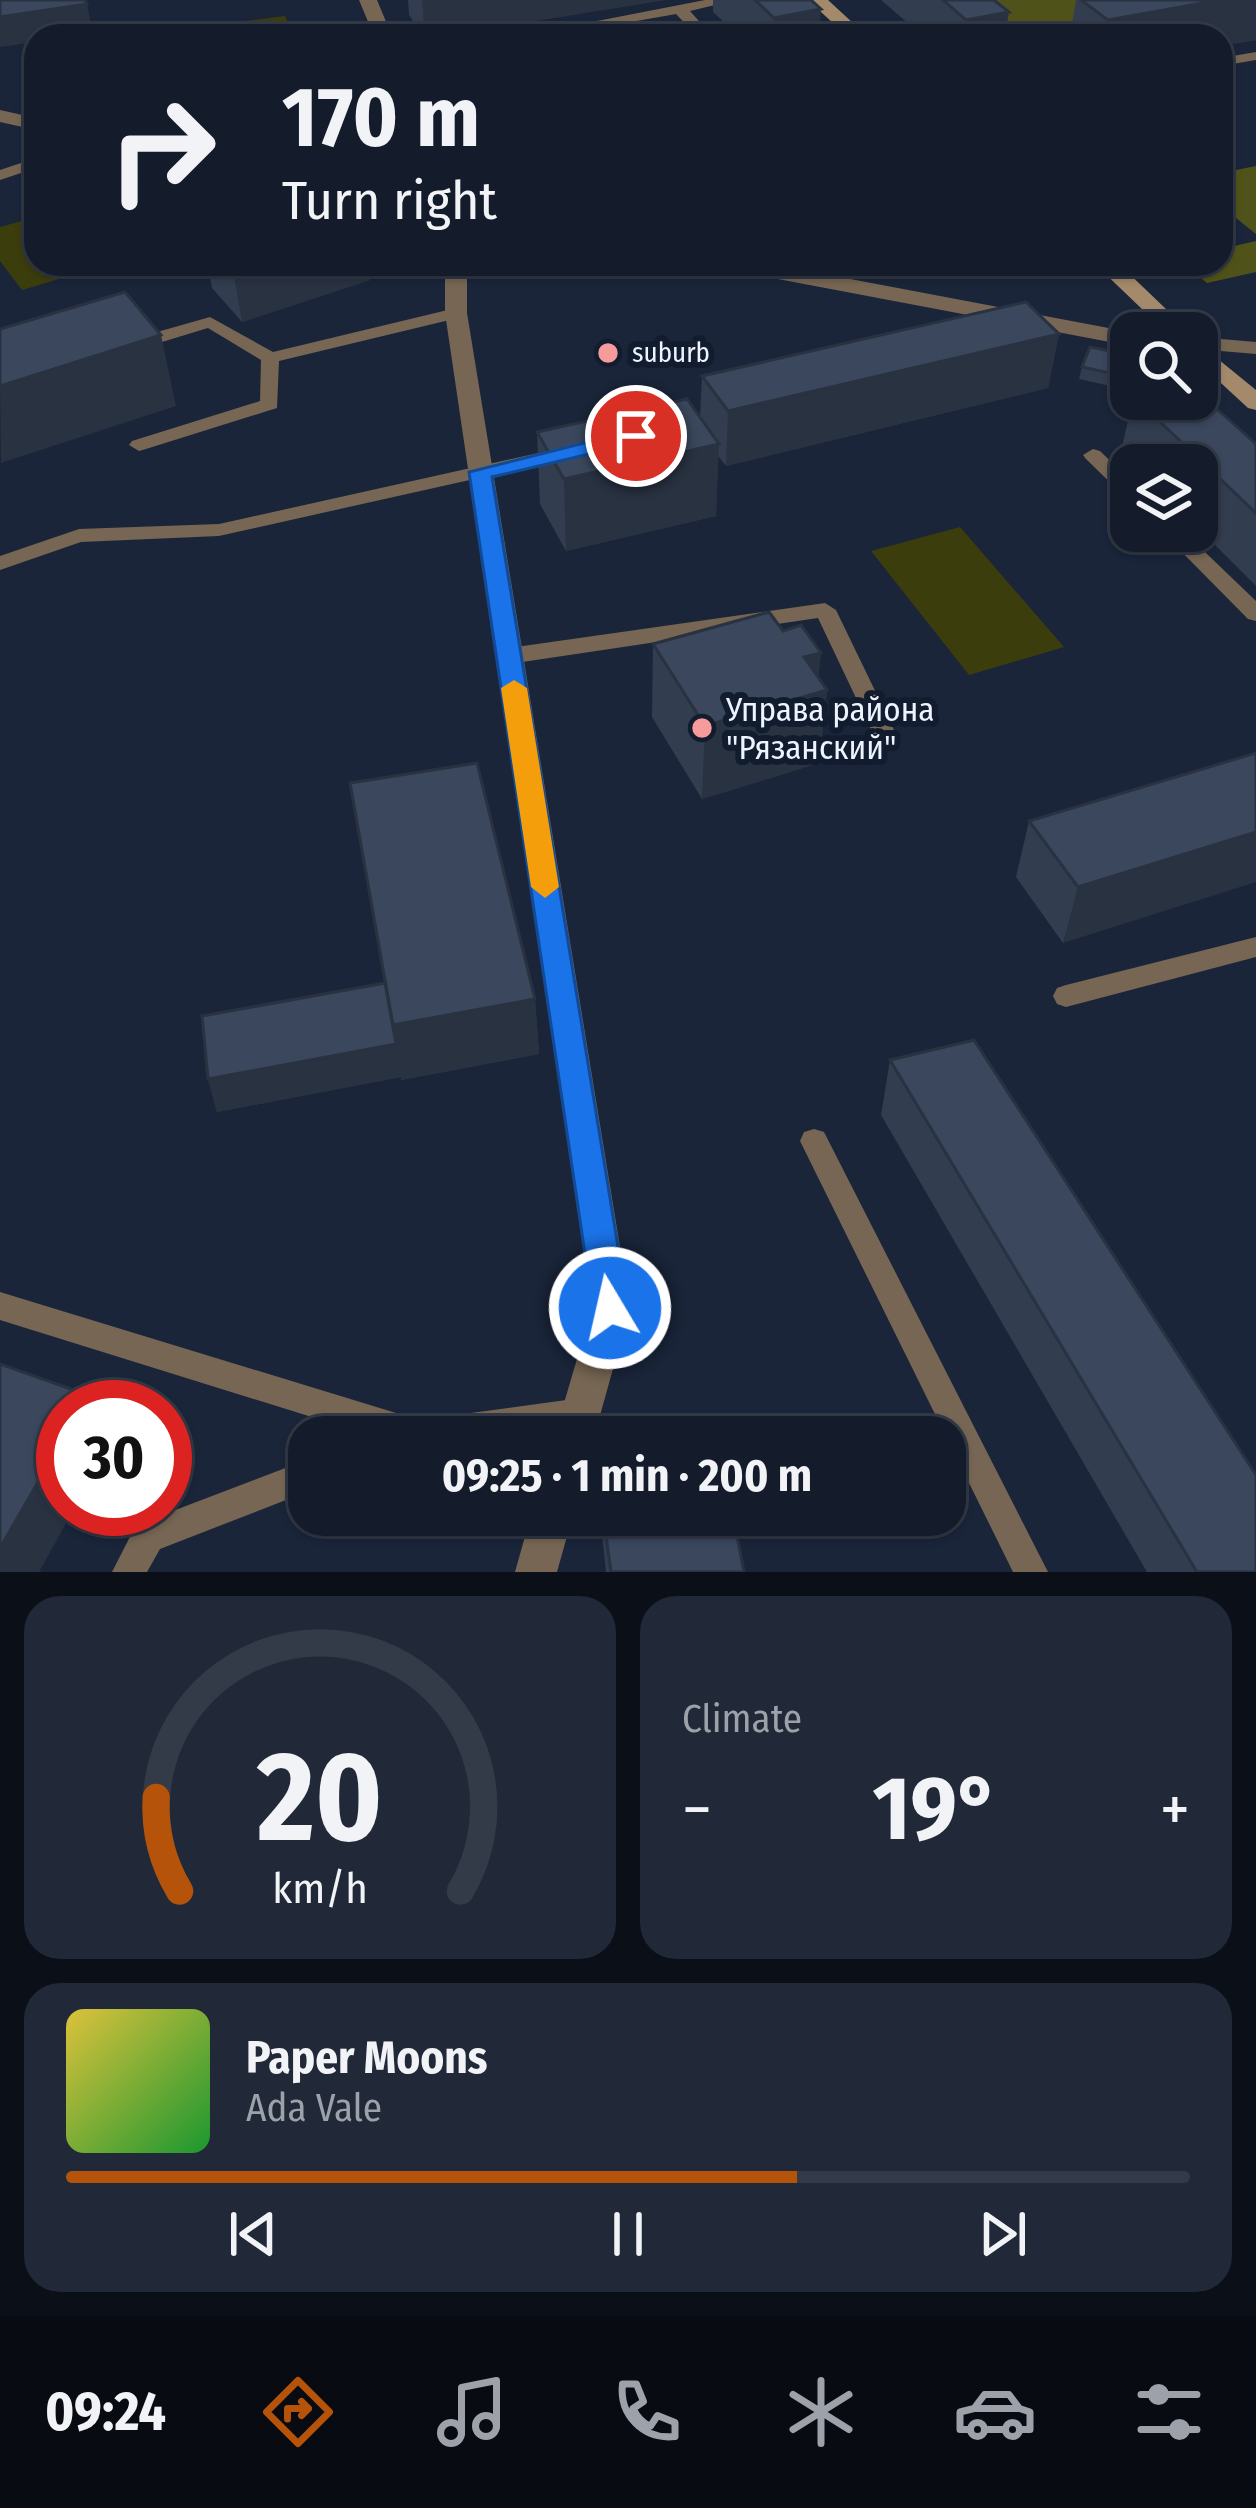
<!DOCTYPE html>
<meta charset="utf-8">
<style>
:root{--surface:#141c2c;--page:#212938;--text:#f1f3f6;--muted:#9da1a9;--line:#333a48;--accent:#b45309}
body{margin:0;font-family:"Fira Sans Condensed",sans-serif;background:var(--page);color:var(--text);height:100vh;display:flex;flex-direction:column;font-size:45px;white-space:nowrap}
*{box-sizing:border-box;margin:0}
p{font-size:39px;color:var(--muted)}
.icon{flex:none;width:66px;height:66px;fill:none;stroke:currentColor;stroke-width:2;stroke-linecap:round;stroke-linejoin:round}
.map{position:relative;height:1572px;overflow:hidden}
.panel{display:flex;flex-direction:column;gap:24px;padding:24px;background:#0b0f18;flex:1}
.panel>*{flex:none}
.top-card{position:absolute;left:24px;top:24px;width:1209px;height:252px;border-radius:36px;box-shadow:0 3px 9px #0004,0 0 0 3px var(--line);background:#141c2c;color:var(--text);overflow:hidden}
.buttons{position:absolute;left:1110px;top:312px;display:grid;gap:24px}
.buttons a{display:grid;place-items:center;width:108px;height:108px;border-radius:24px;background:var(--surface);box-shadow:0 3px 9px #0004,0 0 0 3px var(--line);font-size:60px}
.speed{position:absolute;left:36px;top:1380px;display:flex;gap:24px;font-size:60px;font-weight:700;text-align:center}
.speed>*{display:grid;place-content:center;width:156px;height:156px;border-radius:50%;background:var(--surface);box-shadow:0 3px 9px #0004,0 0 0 3px var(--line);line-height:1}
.speed .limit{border:18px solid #d22;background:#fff;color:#111}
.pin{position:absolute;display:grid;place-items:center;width:102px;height:102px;color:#fff;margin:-51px;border:6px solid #fff;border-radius:50%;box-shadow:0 3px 12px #0007}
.me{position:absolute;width:132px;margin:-66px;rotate:351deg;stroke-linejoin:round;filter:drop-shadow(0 0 9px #0008)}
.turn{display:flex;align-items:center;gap:42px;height:252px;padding:0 60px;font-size:54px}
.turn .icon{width:156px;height:156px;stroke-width:2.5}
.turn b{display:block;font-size:84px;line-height:102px}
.big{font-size:90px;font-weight:700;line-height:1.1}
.panel .tile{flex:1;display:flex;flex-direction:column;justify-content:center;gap:18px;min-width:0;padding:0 42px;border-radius:36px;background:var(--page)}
.panel .dial{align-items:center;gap:0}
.dial svg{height:312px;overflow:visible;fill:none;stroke:var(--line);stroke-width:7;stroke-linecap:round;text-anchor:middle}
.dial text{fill:var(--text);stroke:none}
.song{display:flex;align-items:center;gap:36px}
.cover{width:144px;height:144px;border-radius:18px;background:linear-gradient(135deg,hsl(50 70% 55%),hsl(130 70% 35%))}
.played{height:12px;border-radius:6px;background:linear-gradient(90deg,var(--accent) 65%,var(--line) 65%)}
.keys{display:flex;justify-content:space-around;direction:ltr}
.heat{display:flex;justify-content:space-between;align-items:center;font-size:66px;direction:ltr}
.panel .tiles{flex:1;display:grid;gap:24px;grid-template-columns:1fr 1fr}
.tile:last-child{grid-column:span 2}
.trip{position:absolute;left:288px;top:1416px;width:678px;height:120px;border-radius:36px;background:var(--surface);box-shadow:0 3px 9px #0004,0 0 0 3px var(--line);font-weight:700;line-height:120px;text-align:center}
.menu{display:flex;height:192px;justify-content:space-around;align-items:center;background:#080b12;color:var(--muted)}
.menu .icon{width:84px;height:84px}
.menu .active{color:var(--accent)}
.menu b{font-size:54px;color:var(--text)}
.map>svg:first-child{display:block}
.green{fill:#3b3d0d}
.forest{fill:#505319}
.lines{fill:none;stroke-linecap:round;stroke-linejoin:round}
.lane{fill:#766653;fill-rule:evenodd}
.street{fill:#766653;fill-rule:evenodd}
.secondary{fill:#a48a6b;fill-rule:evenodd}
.wall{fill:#323d50}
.shaded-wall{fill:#293241}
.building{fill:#3a475d;stroke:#293241;stroke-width:3}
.route{fill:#1a73e8;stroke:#114b97;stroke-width:3}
.slow{fill:#f59e0b}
.poi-dot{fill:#f59b9b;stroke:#111c2f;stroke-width:4.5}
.labels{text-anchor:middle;stroke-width:12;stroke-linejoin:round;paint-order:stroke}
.far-poi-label{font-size:27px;fill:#edf4ff;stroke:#111c2f;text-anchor:start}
.poi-label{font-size:33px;fill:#edf4ff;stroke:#111c2f;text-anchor:start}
</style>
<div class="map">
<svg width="1256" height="1572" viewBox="0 0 1256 1572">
<rect width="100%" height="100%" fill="#1a253a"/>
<!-- green -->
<g class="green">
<polygon points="285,16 294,36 184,36 182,29"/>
<polygon points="36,217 36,264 89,264 93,269 22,290 0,261 0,227"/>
<polygon points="960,527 1064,647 969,675 871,551"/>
</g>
<!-- forest -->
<g class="forest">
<polygon points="945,0 1256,0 1256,1 1069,36 989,36"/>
<polygon points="1256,166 1256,234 1221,206 1221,173"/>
<polygon points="1256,241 1256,272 1207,283 1184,264 1221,264 1221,249"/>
</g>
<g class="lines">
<!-- lane -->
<g class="lane">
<polygon points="705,0 736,0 690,11 712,36 697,36 676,14 552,36 520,36"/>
<polygon points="1256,52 1256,60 1221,66 1221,58"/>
<polygon points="36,158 36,168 0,180 0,170"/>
<polygon points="456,308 462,309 462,317 279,361 277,408 146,449 139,451 129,445 132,441 260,401 261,360 208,328 129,352 120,346 122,342 210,317 273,352"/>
<polygon points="1197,337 1256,342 1256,354 1197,349"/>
<polygon points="570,446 577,448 577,456 219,536 81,542 0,570 0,556 79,529 219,524"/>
<polygon points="1093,449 1100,451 1131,481 1131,498 1124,496 1086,459 1083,455"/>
<polygon points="1161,531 1183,531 1256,601 1256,621 1248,619"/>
<polygon points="825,603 836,610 895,732 891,738 875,738 818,618 509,664 498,656 509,648"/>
<polygon points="1256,937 1256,957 1066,1007 1057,1004 1053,996 1057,988 1066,985"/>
<polygon points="814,1129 824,1132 1048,1572 1013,1572 800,1141 804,1132"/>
<polygon points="0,1292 419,1420 581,1398 592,1402 597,1413 592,1424 518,1437 376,1437 0,1320"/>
<polygon points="309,1459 309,1491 160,1549 147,1572 112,1572 136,1525"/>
</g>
<!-- street -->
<g class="street">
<polygon points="359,0 377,0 392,36 374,36"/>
<polygon points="0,110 36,118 36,130 0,122"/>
<polygon points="445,264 467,264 467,313 630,1308 594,1437 554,1437 592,1308 445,313"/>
<polygon points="725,264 771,264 1135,333 1131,346 736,271"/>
<polygon points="531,1515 573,1515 557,1572 515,1572"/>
</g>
<!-- secondary -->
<g class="secondary">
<polygon points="808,0 828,0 867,36 847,36"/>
<polygon points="1095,264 1119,264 1191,333 1167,333"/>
<polygon points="1197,342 1256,390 1256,410 1248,408 1197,361"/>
</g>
</g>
<!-- wall -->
<g class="wall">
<polygon points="408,0 665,0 442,36 423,36 409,15"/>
<polygon points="713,0 811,0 819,36 739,36 713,12"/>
<polygon points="881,0 994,0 1005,36 923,36"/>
<polygon points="1076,0 1256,0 1256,40 1221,46 1221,36 1070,36"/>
<polygon points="207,264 368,264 370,280 242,322 212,288"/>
<polygon points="1059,334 1048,388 726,466 718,456 716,516 566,551 540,504 537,432 700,418 702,376"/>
<polygon points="1082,367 1131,373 1124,389 1079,379"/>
<polygon points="1133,399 1197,399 1256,444 1256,586 1197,527 1197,465 1134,465 1121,451"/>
<polygon points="783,631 821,653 818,677 827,690 819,763 702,799 652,717 653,644"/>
<polygon points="1256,753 1063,943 1016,877 1029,821"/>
<polygon points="350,783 535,999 539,1054 401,1080 401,1077 217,1112 208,1079 384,983"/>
<polygon points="890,1060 1256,1572 1147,1572 881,1115"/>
<polygon points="600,1515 733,1515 744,1572 606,1572"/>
</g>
<!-- shaded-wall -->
<g class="shaded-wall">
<polygon points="422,0 665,0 442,36 425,36"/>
<polygon points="1220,0 1256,0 1256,40 1221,46 1221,36 1105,36 1108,20"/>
<polygon points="87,4 93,33 75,36 36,36 36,42 0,47 0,17"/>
<polygon points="821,9 819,36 773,36 774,18"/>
<polygon points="1009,12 1005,36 964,36 966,20"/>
<polygon points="1232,187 1221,232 1221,189"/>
<polygon points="232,264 368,264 370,280 242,322"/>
<polygon points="1059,334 1048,388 726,466 728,411"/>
<polygon points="161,335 176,406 1,463 0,386"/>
<polygon points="719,444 716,516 566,551 564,479"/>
<polygon points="821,653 817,693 827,690 819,763 702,799 705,726 804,657"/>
<polygon points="1256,832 1256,882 1063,943 1078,887"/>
<polygon points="535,999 539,1054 401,1080 393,1025"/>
<polygon points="396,1044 401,1077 217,1112 208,1079"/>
<polygon points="88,1395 94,1407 81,1407"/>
<polygon points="63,1439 63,1509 74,1509 39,1572 0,1572 0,1548"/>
</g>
<!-- building -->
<g class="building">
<polygon points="0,0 85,0 87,4 0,17"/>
<polygon points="755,0 811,0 821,9 774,18"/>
<polygon points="943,0 994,0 1009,12 966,20"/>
<polygon points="1081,0 1220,0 1108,20"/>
<polygon points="786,32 790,36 760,36"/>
<polygon points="1221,178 1232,187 1221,189"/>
<polygon points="125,292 161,335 0,386 0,329"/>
<polygon points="1026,302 1059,334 728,411 702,376"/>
<polygon points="1090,347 1131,355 1131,368 1127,377 1082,367"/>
<polygon points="1197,391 1256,444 1256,513 1136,399 1197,399"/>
<polygon points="687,399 719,444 564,479 537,432"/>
<polygon points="769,612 783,631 801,625 821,653 804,657 827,690 705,726 653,644"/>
<polygon points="1256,753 1256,832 1078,887 1029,821"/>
<polygon points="477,763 535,999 393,1025 350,783"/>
<polygon points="385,983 396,1044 208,1079 202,1016"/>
<polygon points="974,1040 1256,1475 1256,1572 1197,1572 890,1060"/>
<polygon points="0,1364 88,1395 81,1407 63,1407 63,1439 0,1548"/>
<polygon points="603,1515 733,1515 744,1572 611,1572"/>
</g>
<!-- route -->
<polygon class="route" points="636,430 644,431 644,441 492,477 628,1308 623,1319 610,1324 598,1319 593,1308 469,472"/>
<!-- slow -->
<polygon class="slow" points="514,680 527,688 559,887 545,898 531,887 501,688"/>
<!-- markers -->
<g class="poi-dot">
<circle cx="608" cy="353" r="12"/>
<circle cx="702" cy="728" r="12"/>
</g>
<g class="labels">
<!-- far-poi labels -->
<g class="far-poi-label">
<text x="632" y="362">suburb</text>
</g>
<!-- poi labels -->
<g class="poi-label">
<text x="726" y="721">Управа района<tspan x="726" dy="38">"Рязанский"</tspan></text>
</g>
</g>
</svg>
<div class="buttons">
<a><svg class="icon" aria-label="search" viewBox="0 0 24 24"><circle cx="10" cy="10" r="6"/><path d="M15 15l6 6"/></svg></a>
<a><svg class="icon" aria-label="layers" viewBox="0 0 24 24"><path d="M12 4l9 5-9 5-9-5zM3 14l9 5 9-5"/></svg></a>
</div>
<div class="speed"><div class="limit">30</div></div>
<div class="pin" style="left:636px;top:436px;background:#d93025"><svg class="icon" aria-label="arrive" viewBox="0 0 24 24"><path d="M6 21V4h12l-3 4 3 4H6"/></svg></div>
<svg class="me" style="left:610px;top:1308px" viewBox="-20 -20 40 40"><circle r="17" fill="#1a73e8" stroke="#fff" stroke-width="3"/><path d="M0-11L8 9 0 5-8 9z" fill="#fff"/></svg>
<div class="trip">09:25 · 1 min · 200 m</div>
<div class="top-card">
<div class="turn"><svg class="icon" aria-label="right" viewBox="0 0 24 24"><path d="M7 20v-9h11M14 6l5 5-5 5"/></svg><div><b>170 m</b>Turn right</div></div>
</div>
</div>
<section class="panel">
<div class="tiles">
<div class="tile dial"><svg viewBox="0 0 100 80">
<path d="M14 69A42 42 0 1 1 86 69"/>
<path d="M14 69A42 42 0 0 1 8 45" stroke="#b45309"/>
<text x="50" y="56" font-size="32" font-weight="700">20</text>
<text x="50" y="72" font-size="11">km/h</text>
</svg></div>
<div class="tile"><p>Climate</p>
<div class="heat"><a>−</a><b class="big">19°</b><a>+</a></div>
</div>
<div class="tile">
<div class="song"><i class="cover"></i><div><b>Paper Moons</b><p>Ada Vale</p></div></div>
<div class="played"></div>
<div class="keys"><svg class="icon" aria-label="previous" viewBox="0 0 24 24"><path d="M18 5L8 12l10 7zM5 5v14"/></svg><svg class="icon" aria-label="pause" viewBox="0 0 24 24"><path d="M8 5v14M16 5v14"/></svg><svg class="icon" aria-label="next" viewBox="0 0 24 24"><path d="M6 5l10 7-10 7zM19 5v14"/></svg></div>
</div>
</div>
</section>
<nav class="menu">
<b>09:24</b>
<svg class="icon active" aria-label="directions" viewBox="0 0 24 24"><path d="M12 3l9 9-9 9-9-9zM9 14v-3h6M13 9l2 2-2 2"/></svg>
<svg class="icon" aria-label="music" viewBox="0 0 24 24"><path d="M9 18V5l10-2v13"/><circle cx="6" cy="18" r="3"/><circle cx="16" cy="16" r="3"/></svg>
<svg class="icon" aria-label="phone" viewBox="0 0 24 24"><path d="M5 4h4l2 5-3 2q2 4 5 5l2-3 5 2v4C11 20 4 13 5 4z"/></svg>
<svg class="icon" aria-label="climate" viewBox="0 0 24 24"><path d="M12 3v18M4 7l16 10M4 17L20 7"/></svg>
<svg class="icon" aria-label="car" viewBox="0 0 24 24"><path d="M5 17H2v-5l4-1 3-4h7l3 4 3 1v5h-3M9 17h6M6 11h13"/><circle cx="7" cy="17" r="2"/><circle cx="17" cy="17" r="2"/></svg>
<svg class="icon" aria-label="filters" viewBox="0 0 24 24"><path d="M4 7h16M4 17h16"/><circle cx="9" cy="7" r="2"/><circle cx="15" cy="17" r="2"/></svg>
</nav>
